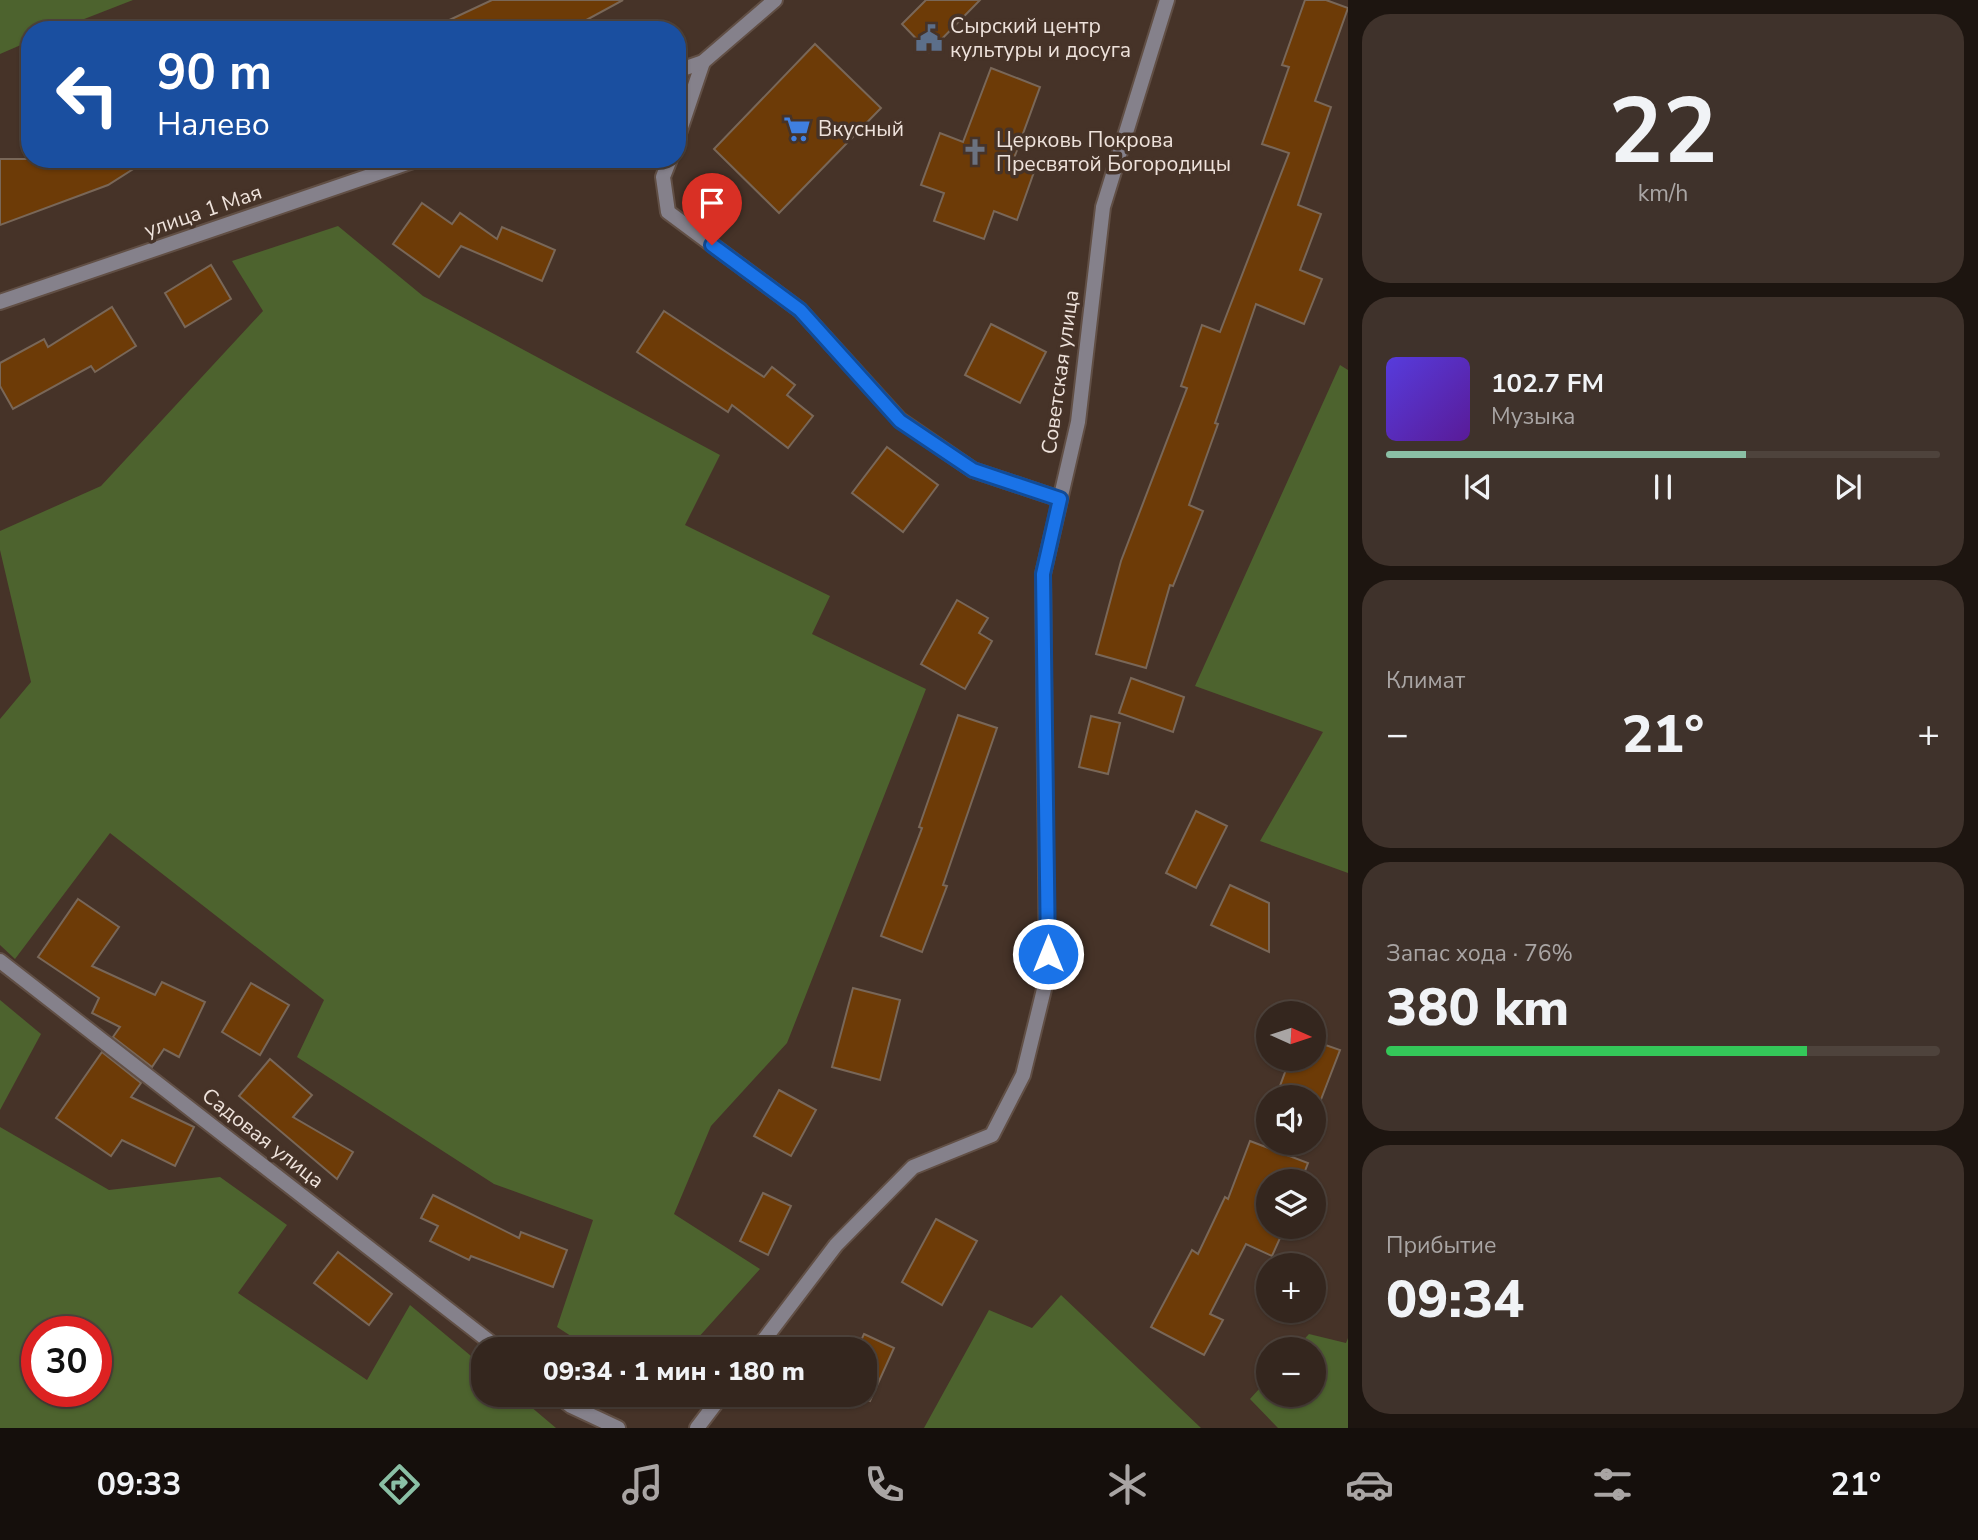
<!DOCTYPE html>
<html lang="ru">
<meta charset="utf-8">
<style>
:root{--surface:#34261e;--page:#3f322b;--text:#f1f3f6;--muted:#a9a5a4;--line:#4e433c;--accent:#8abfa5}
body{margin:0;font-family:"Nunito Sans",sans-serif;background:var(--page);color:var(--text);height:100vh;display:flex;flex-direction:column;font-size:26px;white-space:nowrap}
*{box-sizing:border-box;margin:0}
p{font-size:23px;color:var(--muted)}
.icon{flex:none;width:38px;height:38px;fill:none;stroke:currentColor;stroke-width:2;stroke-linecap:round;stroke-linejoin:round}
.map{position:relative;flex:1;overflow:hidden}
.side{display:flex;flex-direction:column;gap:14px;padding:14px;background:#1d1510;width:630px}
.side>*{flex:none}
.top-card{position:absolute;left:21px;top:21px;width:665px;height:147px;border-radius:28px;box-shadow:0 2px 5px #0004,0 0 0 2px var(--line);background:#1a4fa0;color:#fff;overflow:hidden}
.needle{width:46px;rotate:93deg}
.controls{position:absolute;left:1256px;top:1001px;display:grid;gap:14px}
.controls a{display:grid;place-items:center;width:70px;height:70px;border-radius:50%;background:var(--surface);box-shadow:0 2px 5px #0004,0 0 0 2px var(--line);font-size:35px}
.speed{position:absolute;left:21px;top:1316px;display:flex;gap:14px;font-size:35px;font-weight:700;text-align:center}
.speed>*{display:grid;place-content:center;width:91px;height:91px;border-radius:50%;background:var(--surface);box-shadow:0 2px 5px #0004,0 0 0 2px var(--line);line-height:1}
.speed .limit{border:10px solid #d22;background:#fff;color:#111}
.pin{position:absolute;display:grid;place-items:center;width:60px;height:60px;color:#fff;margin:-72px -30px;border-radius:50% 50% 50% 0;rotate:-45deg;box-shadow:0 0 7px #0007}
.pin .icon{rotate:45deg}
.me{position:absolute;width:77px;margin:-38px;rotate:0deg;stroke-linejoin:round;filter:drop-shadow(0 0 5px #0008)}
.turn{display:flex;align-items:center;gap:24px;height:147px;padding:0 21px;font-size:32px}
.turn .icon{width:91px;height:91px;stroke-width:2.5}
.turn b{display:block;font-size:49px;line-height:60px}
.big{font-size:52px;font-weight:800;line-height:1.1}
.side .widget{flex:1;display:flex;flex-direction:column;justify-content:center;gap:10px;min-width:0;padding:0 24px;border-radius:28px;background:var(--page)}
.side .dial{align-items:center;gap:0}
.dial b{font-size:91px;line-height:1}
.song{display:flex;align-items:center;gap:21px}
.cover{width:84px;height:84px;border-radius:10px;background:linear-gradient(135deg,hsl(250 70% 55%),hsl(270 70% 35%))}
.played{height:7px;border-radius:4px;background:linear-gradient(90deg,var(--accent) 65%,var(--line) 65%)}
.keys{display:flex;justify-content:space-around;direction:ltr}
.heat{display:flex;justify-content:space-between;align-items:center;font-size:38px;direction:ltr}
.charge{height:10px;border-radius:5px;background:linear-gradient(90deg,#34c759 76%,var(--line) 0)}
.trip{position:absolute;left:471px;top:1337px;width:406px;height:70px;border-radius:28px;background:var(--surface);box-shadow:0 2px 5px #0004,0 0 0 2px var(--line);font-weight:800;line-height:70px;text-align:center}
.tabs{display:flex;height:112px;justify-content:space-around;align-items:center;background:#150f0c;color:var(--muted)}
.tabs .icon{width:49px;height:49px}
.tabs .on{color:var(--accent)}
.tabs b{font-size:32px;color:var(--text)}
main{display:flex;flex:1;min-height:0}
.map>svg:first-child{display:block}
.green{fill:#4d632e;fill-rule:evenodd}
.building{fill:#6d3b07;stroke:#796758;stroke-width:2}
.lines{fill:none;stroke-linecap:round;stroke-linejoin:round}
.lane-casing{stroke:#614f45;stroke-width:18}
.street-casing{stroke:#614f45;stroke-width:18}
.lane{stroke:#85818b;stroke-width:14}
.street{stroke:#85818b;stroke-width:14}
.route-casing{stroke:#114b97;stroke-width:18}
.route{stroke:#1a73e8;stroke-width:12}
.labels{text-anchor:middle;stroke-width:7;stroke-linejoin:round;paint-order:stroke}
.poi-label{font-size:21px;fill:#eee2db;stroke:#463328;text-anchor:start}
.street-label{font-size:21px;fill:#eee2db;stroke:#463328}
</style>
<main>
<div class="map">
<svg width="1348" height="1428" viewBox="0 0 1348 1428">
<rect width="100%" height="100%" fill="#463328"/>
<!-- green -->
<g class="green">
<polygon points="0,0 133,0 56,30 30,30 30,41 0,54"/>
<polygon points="338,226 423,296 720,455 685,525 830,596 812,634 926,689 787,1043 711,1126 674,1214 760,1269 688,1349 591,1349 557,1327 593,1220 494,1184 297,1057 324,1000 110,833 15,959 0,945 0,719 31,682 0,550 0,531 101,486 263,311 232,261"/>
<polygon points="1340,365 1348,370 1348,873 1260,841 1323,732 1195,686"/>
<polygon points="0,1000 41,1034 0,1110"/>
<path d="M0,1127L109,1190L220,1177L287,1225L238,1293L367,1380L410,1305L483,1366V1395H517L556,1428H0ZM37,1332H96V1391H37Z"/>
<polygon points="1061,1295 1201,1428 924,1428 989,1310 1032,1328"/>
<polygon points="1309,1334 1346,1343 1348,1338 1348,1428 1278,1428 1250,1399 1269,1378 1269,1395 1314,1395 1314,1349 1295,1349"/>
</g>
<!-- building -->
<g class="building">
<polygon points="492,0 623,0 568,30 428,30"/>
<polygon points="926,0 980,0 929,52 902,24"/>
<polygon points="1305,0 1326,0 1348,8 1315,101 1331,107 1298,205 1321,214 1300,270 1322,279 1304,324 1256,304 1215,423 1218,424 1189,505 1203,511 1173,586 1170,585 1146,668 1096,654 1121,561 1187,388 1181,386 1202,325 1220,332 1289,153 1262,144 1289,67 1282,65"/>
<polygon points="815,44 881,108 779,213 714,149"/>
<polygon points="991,68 1040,87 1013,161 1035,169 1017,220 994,211 984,239 934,221 944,193 921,185 940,133 963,142"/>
<polygon points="0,159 149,159 108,185 0,225"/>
<polygon points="422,203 452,224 460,213 497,239 502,227 555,250 542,281 461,246 439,277 393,244"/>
<polygon points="211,265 231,299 185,327 165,293"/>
<polygon points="112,307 136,346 95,372 91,366 13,409 0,386 0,363 44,339 48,347"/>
<polygon points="664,311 764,377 772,367 795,385 787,395 813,416 788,448 732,405 728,412 637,352"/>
<polygon points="991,324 1046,352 1020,403 965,375"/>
<polygon points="887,447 938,485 903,532 852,493"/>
<polygon points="957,600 988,618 979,633 992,641 965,689 921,664"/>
<polygon points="1131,678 1184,697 1173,732 1119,713"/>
<polygon points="958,715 997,728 943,885 947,886 922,952 881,936 922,828 919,827"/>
<polygon points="1091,716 1120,723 1108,774 1079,767"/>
<polygon points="1196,811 1227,826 1196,888 1166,873"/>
<polygon points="1230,885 1269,903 1269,952 1211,925"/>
<polygon points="78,899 119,927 92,966 155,995 162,982 205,1002 179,1057 164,1049 152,1067 113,1037 120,1027 92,1013 99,998 38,957"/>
<polygon points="251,983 289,1005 260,1055 222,1032"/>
<polygon points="853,988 900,1000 880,1080 832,1067"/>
<polygon points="1314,1041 1340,1050 1320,1102 1280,1086 1288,1064 1274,1059 1314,1059"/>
<polygon points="102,1052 141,1083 131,1097 194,1127 175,1166 122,1140 111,1156 56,1118"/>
<polygon points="270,1059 312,1095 293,1117 353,1152 337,1179 239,1096"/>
<polygon points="779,1090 816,1110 791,1156 754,1136"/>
<polygon points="1250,1141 1308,1163 1301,1181 1269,1181 1269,1227 1285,1227 1272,1256 1246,1244 1210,1314 1223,1320 1204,1355 1151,1327 1192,1250 1198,1254 1225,1197 1228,1199"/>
<polygon points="763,1193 791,1206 768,1255 740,1241"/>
<polygon points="433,1195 519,1238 521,1232 567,1250 553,1287 471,1256 469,1260 430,1241 438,1226 421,1218"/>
<polygon points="936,1219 977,1241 942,1305 902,1282"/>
<polygon points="338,1252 392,1294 369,1325 314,1283"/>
<polygon points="864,1334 894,1348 870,1401 856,1395 864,1395 864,1349 857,1349"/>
</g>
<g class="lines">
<defs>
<g id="lane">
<polyline points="677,139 703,62"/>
<polyline points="670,159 663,177 668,212 800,310 900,420 973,470 1060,499"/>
</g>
<g id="street">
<polyline points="677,71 703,62 775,0"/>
<polyline points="0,302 419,159"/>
<polyline points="0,961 499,1349"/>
<polyline points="757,1349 836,1245 913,1167 992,1135 1023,1075 1047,977 1043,574 1078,422 1103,207 1167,0"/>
<polyline points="557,1395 571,1406 618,1428"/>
<polyline points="697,1428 722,1395"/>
</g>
</defs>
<!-- lane casing -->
<use href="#lane" class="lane-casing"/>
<!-- street casing -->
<use href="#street" class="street-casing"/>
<!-- lane -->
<use href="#lane" class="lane"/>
<!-- street -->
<use href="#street" class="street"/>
</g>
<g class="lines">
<defs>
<polyline id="route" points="712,245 800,310 900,421 973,470 1060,499 1043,574 1048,954"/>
</defs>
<!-- route casing -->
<use href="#route" class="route-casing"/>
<!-- route -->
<use href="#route" class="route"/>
</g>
<!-- icons -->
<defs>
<symbol id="civic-bare" viewBox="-9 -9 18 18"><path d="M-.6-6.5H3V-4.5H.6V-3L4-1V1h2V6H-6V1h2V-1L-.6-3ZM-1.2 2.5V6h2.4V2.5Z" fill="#5c6f8a" stroke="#463328" stroke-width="2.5" paint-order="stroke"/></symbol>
<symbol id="supermarket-bare" viewBox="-9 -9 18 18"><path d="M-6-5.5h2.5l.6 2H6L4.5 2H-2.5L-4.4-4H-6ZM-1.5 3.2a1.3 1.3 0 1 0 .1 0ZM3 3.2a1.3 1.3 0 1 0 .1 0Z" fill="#3f7fe0" stroke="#463328" stroke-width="2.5" paint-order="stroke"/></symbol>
<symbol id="church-bare" viewBox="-9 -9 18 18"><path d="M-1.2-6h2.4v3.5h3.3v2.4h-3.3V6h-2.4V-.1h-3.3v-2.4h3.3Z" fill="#6b7280" stroke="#463328" stroke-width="2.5" paint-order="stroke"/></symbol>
</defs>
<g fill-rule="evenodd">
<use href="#civic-bare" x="910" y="19" width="38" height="38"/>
<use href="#supermarket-bare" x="778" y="110" width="38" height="38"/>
<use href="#church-bare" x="956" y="133" width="38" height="38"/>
</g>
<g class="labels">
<!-- poi labels -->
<g class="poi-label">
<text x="950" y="33">Сырский центр<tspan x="950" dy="24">культуры и досуга</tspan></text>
<text x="818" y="136">Вкусный</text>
<text x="996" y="147">Церковь Покрова<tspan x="996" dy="24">Пресвятой Богородицы</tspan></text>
</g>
<!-- street labels -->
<g class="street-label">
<text transform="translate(203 211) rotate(-19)" y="7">улица 1 Мая</text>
<text transform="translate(1060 372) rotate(-82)" y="7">Советская улица</text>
<text transform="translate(263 1138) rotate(38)" y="7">Садовая улица</text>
</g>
</g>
</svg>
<div class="controls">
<a><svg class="needle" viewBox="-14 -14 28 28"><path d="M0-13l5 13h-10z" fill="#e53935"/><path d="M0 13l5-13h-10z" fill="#a9a5a4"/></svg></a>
<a><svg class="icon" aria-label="sound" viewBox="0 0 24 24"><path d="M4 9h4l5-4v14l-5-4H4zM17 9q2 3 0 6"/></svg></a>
<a><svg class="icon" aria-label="layers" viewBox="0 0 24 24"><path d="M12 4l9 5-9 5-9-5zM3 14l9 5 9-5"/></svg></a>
<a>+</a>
<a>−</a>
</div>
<div class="speed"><div class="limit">30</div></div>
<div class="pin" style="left:712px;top:245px;background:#d93025"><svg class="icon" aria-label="arrive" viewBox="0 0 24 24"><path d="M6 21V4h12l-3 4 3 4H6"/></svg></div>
<svg class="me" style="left:1048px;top:954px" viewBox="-20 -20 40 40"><circle r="17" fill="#1a73e8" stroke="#fff" stroke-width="3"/><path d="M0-11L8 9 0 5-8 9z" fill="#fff"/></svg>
<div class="trip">09:34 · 1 мин · 180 m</div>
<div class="top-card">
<div class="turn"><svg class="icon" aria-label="left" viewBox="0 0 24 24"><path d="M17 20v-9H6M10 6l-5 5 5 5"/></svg><div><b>90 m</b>Налево</div></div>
</div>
</div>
<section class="side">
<div class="widget dial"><b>22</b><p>km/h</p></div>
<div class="widget">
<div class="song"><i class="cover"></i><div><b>102.7 FM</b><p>Музыка</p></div></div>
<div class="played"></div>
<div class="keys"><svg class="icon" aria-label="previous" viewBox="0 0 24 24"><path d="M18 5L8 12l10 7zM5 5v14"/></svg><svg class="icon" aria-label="pause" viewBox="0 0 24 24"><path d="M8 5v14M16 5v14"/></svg><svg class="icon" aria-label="next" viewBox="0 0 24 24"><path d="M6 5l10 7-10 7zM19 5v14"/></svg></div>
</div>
<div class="widget"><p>Климат</p>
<div class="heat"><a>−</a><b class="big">21°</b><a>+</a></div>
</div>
<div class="widget"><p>Запас хода · 76%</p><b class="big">380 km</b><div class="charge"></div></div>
<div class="widget"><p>Прибытие</p><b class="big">09:34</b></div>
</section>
</main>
<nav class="tabs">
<b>09:33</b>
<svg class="icon on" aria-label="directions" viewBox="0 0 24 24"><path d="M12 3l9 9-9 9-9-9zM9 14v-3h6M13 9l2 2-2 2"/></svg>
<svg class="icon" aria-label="music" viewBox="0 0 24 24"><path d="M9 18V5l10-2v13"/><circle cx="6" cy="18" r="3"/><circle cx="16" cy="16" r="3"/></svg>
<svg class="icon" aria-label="phone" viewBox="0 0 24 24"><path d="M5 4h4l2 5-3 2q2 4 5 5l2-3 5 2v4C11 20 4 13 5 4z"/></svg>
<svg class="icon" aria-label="climate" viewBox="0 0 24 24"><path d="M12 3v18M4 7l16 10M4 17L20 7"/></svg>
<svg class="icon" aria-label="car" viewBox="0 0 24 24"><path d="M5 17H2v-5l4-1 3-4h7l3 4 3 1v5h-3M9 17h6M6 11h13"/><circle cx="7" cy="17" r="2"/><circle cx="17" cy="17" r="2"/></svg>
<svg class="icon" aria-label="filters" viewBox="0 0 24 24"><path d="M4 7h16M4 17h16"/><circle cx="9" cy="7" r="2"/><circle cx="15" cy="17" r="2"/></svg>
<b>21°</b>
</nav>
